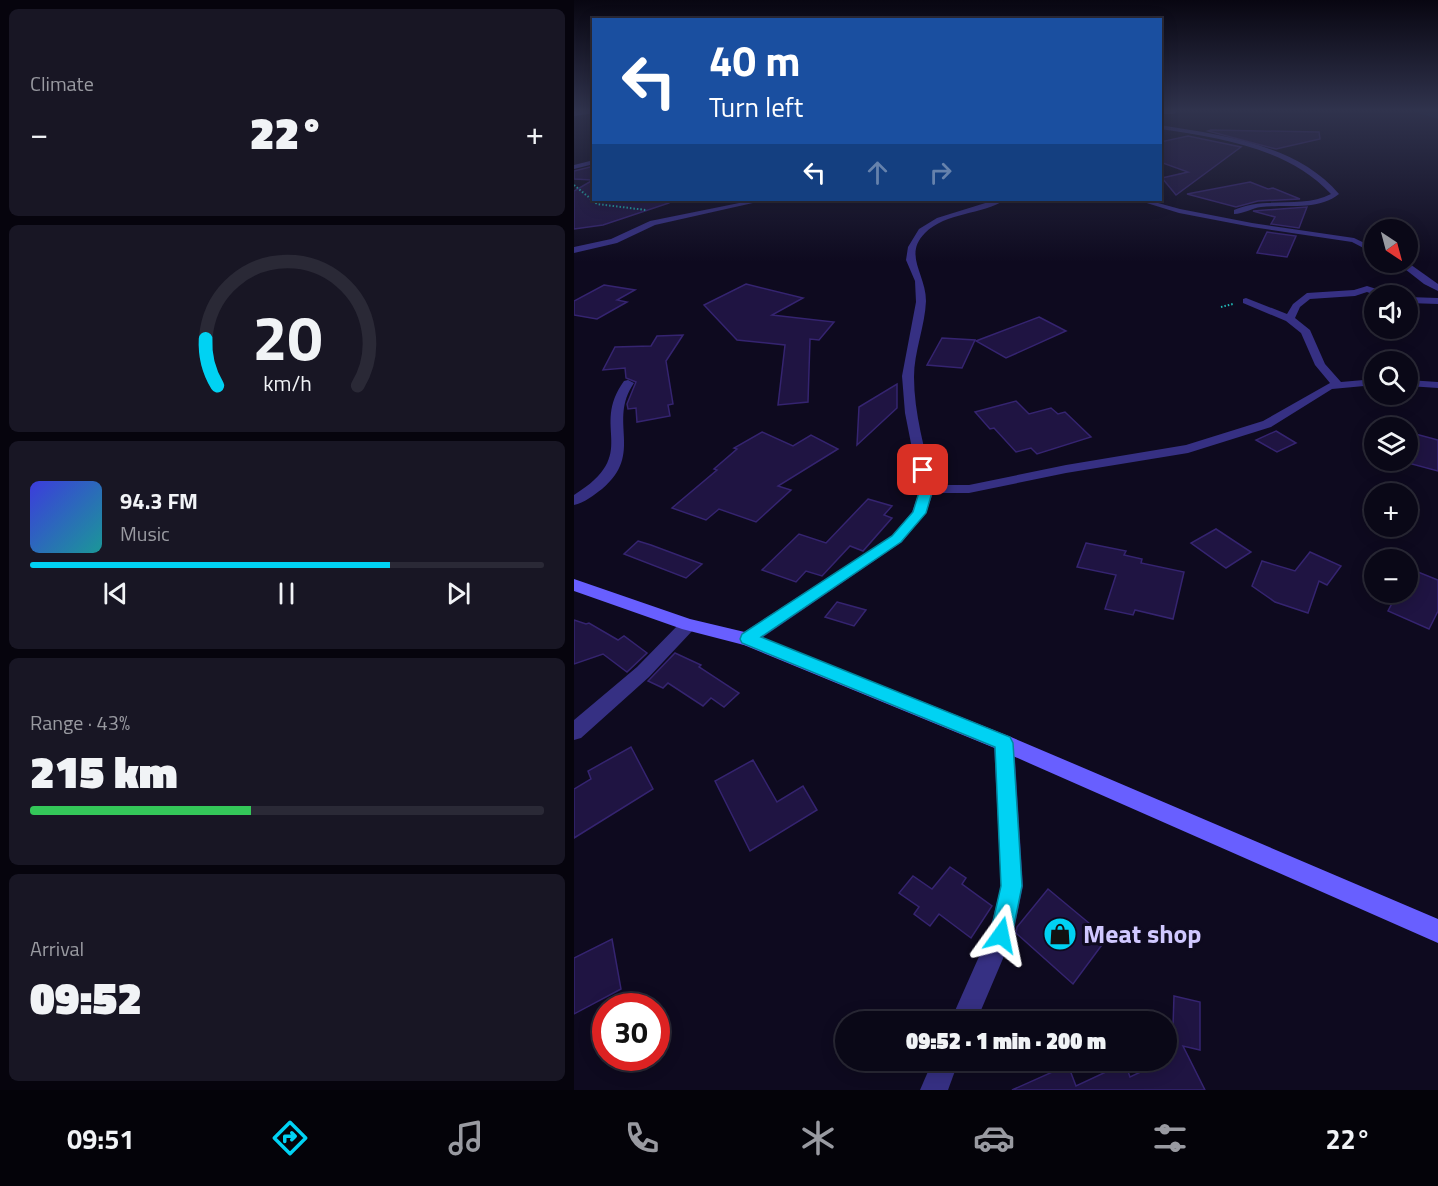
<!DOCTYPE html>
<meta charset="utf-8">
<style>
:root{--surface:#0a0817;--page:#181624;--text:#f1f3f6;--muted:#999aa1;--line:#2a2936;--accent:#00d2f3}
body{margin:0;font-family:"Titillium Web",sans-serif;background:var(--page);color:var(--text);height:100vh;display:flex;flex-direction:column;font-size:22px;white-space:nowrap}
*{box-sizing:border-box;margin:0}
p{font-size:20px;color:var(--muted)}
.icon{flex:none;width:33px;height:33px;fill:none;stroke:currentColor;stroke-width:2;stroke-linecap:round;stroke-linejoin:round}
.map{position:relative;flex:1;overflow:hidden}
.panel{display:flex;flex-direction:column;gap:9px;padding:9px;background:#06040d;width:574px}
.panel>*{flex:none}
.hud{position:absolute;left:18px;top:18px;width:570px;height:183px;border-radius:0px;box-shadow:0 3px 15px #0003,0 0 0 2px var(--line);background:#1a4fa0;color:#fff;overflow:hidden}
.needle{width:39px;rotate:144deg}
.tools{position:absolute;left:790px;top:219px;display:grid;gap:12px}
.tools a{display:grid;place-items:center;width:54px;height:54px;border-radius:50%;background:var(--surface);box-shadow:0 3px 15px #0003,0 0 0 2px var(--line);font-size:30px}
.speed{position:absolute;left:18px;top:993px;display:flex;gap:12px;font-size:30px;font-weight:700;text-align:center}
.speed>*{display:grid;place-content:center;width:78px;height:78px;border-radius:50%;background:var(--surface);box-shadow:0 3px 15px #0003,0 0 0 2px var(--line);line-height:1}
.speed .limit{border:9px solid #d22;background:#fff;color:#111}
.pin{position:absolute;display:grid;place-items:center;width:51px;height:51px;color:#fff;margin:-26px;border-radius:12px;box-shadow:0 3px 9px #0006}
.me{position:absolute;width:66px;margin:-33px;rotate:12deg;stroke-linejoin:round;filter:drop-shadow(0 0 4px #0008)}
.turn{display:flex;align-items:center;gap:21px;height:126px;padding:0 18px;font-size:27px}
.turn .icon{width:78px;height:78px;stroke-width:2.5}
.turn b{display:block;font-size:42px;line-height:51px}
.lanes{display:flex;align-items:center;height:57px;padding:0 18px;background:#0003;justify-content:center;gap:30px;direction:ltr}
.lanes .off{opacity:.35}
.big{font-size:45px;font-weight:800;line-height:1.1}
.panel .widget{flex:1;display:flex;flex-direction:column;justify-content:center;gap:9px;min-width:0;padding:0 21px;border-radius:9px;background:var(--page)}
.panel .dial{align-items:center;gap:0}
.dial svg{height:156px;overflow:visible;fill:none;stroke:var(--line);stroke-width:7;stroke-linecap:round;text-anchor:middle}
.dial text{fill:var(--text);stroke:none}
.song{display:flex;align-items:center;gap:18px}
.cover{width:72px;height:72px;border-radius:9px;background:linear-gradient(135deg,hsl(240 70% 55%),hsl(180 70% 35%))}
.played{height:6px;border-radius:3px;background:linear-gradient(90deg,var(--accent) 70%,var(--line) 70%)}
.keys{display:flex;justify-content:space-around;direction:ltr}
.heat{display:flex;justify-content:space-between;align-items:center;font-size:33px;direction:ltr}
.charge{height:9px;border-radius:4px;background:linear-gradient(90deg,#34c759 43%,var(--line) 0)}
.trip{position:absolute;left:261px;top:1011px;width:342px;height:60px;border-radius:30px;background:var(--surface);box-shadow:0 3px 15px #0003,0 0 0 2px var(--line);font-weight:800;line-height:60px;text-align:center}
.dock{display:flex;height:96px;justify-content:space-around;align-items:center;background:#040309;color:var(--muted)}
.dock .icon{width:42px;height:42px}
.dock .active{color:var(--accent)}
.dock b{font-size:27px;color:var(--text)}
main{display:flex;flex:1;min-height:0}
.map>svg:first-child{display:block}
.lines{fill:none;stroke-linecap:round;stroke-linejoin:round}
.river{fill:#04173e;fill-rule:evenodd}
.building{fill:#1f1442;stroke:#352470;stroke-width:1.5}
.path{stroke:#21bab6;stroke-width:2;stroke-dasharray:1.5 2;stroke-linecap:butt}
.service{stroke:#363083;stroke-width:10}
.minor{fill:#363083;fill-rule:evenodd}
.secondary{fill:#685fff;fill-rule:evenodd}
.route{fill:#00d2f3;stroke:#00889e;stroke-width:1.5}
.labels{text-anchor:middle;stroke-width:6;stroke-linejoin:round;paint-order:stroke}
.near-poi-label{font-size:26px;font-weight:bold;fill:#d0c8ff;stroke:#0e0a1f;text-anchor:start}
</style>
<main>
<section class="panel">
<div class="widget"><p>Climate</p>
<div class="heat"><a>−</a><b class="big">22°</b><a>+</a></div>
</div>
<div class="widget dial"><svg viewBox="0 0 100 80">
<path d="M14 69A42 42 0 1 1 86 69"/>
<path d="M14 69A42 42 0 0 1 8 45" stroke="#00d2f3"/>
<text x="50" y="56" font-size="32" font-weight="700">20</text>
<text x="50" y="72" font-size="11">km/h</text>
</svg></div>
<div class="widget">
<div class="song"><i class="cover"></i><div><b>94.3 FM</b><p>Music</p></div></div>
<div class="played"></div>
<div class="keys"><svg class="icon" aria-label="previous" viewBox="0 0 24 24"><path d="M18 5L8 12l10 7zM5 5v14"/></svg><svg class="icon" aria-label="pause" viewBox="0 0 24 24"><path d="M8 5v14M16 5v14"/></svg><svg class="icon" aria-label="next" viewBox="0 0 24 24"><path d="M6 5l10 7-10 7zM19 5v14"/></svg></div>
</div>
<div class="widget"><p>Range · 43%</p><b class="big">215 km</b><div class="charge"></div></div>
<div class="widget"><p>Arrival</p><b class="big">09:52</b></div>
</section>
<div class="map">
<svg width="864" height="1090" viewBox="0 0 864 1090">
<rect width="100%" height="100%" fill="#0e0a1f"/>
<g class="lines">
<!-- river -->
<polygon class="river" points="838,109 864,110 864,119 840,112"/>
</g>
<!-- building -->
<g class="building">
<polygon points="637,130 745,132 746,139 702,149 634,131"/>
<polygon points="614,136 667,147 602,195 588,178 614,172 586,162 586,142"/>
<polygon points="20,166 20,200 95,200 95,203 29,225 0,229 0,191 19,180 0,179 0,171"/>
<polygon points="676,182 694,189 699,188 726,199 684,201 662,207 613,194"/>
<polygon points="733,207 725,228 697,224 701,217 679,211"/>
<polygon points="693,232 722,236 713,257 683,253"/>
<polygon points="172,284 229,298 198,315 260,322 245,340 236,339 234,402 204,405 211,345 163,340 130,305"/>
<polygon points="30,285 61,290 43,300 53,302 23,319 0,315 0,301"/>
<polygon points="465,317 492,331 432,358 402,341"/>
<polygon points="109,335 92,361 99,404 94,405 96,416 63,422 62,408 54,409 53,404 62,382 52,378 51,368 29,370 41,347 77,346 83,336"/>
<polygon points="368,338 401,340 388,368 353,365"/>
<polygon points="323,384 323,408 283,445 285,407"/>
<polygon points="442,401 455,414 477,408 484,414 491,412 517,437 463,454 457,448 442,452 420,428 416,429 401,412"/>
<polygon points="702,431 722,443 703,452 682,440"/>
<polygon points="188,432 219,446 237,435 264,449 204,486 217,490 182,522 145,509 132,520 98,508 143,470 140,469 163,449 160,448"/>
<polygon points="834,432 864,440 864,471 834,463"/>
<polygon points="294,499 318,506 310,515 318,518 289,551 276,546 248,576 232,571 222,582 188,570 225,534 252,543"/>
<polygon points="642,529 677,552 652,568 617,543"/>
<polygon points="64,541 77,545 128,564 112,578 50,554"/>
<polygon points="512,543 552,551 550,555 568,559 567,563 610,572 599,619 561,610 559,615 531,609 542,575 503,567"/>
<polygon points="736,552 767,566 753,585 745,581 734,613 701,602 678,586 688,561 721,571"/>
<polygon points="834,568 864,580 864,611 855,629 814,611 824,592 834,592"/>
<polygon points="263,602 292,610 280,626 251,617"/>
<polygon points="0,620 12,624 15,623 44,640 50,636 73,653 53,672 29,654 0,664"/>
<polygon points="101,653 127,665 125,667 165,693 150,707 137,698 129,706 94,683 89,688 74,681"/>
<polygon points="57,747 79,789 0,838 0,789 17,779 14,771"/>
<polygon points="179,760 203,802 229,786 243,810 176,851 141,781"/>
<polygon points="376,867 392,878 388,884 418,906 397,938 365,914 356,926 340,914 345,907 325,893 339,876 358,889"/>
<polygon points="474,889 533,938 499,984 442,933 443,927"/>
<polygon points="38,939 47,989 0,1014 0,958"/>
<polygon points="600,996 626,1002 626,1050 609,1046 631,1090 438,1090 494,1065 502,1086 551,1063 556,1077 592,1060 598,1056"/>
</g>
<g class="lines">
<!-- path -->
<g class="path">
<polyline points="0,185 23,204 72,210"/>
<polyline points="647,307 659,304"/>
</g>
<!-- service -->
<polyline class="service" points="586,109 598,109"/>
<!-- minor -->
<g class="minor">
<polygon points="20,109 20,113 0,116 0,112"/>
<path d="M586,125C647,135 723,144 765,194C745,211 711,204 687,207C678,208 669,214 660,214V210C691,196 729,209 757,194C714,148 646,138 586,129Z"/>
<polygon points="20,160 20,164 0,169 0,165"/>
<polygon points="180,200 192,200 81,225 43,243 0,253 0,247 37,239 76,221"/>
<path d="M421,200H431C408,215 372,212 351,233C329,255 352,274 352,301C351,326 340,352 340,377C340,413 351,450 359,485H395L492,465L612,445L689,421L756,383L741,365L727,333L712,321L669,303V299L672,298L713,314L719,304L733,293L780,290L793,286L818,294L819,296H804L793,292L781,296L736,299L726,307L721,318L736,330L751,364L767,382L801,379V385L758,389L697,427L614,453L492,473L395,493H359L352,513L328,542L179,644L173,646L167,644L164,639L167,634L318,536L338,512L346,489L331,413L328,376L342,302L341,281L332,260L334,247L345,229L363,218Z"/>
<polygon points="563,200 573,200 606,209 678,223 780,238 801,248 801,254 778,242 678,227 605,213"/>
<polygon points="822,262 833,262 864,284 864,291 850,284"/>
<polygon points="834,297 864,298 864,304 834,303"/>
<path d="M54,380L60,383C33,422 71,453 28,489C20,495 10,503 0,505V495C68,453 15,429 50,381Z"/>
<polygon points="834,380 864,382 864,388 834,386"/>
<polygon points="114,619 120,621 122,625 120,629 75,677 7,738 0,740 0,720 63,667 108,621"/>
<polygon points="430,735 437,737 440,743 449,886 439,935 402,1022 376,1022 415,934 427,886 420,743 423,737"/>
<polygon points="359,1060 385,1060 374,1090 346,1090"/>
</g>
<!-- secondary -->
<polygon class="secondary" points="0,579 116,619 179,634 437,737 864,919 864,943 423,749 170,645 108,629 0,591"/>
</g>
<!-- sky -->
<linearGradient id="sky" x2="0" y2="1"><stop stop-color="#080611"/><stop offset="0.42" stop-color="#30334d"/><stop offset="1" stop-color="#30334d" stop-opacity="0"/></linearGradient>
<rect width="864" height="262" fill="url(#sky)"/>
<!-- route -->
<polygon class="route" points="349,467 355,470 359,489 352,513 327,542 187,637 436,737 439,743 448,886 438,935 435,943 427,946 420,943 416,935 427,886 421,747 168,643 166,639 168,634 318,536 339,512 346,489 343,470"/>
<!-- icons -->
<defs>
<symbol id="shop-disc" viewBox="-11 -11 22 22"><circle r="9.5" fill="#00d2f3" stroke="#0e0a1f"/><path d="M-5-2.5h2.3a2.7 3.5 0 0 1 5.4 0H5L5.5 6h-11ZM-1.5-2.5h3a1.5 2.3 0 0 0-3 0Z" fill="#111"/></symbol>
</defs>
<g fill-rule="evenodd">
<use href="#shop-disc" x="467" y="915" width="38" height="38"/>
</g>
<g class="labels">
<!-- near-poi labels -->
<g class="near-poi-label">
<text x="509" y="943">Meat shop</text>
</g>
</g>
</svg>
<div class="tools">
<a><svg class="needle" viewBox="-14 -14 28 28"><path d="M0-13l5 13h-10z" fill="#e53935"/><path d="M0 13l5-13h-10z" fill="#999aa1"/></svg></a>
<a><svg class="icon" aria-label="sound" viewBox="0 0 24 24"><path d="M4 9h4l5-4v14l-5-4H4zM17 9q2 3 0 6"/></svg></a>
<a><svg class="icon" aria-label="search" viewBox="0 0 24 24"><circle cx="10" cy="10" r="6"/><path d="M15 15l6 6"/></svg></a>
<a><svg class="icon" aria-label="layers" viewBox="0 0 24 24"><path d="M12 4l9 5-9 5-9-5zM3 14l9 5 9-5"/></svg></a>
<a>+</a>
<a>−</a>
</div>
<div class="speed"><div class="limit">30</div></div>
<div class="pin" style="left:349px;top:470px;background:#d93025"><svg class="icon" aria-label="arrive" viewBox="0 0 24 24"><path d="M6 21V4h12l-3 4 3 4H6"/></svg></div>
<svg class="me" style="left:427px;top:935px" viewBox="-20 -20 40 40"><path d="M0-17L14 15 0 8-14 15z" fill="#00d2f3" stroke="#fff" stroke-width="4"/></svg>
<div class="trip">09:52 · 1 min · 200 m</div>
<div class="hud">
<div class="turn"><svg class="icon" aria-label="left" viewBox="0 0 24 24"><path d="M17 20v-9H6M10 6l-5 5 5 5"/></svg><div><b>40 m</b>Turn left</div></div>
<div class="lanes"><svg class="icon" aria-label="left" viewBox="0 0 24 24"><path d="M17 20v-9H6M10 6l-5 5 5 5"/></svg><svg class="icon off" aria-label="ahead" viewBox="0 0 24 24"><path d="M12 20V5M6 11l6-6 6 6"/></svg><svg class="icon off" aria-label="right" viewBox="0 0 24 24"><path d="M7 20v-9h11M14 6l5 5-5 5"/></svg></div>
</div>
</div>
</main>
<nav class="dock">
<b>09:51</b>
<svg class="icon active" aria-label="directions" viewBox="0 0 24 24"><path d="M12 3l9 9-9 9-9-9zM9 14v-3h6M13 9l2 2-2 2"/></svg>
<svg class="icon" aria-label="music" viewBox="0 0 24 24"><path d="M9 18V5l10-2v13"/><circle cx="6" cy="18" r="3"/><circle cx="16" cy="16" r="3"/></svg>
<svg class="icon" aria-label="phone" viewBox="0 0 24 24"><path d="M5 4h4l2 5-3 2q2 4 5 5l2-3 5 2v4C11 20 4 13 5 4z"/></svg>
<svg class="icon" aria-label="climate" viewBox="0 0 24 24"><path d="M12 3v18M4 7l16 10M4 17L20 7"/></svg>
<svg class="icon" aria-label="car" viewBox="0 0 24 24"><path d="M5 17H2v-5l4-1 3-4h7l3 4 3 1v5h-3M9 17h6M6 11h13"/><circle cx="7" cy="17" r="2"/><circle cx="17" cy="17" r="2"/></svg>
<svg class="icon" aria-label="filters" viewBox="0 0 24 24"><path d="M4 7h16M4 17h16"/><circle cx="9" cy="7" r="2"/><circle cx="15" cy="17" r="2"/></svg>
<b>22°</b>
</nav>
